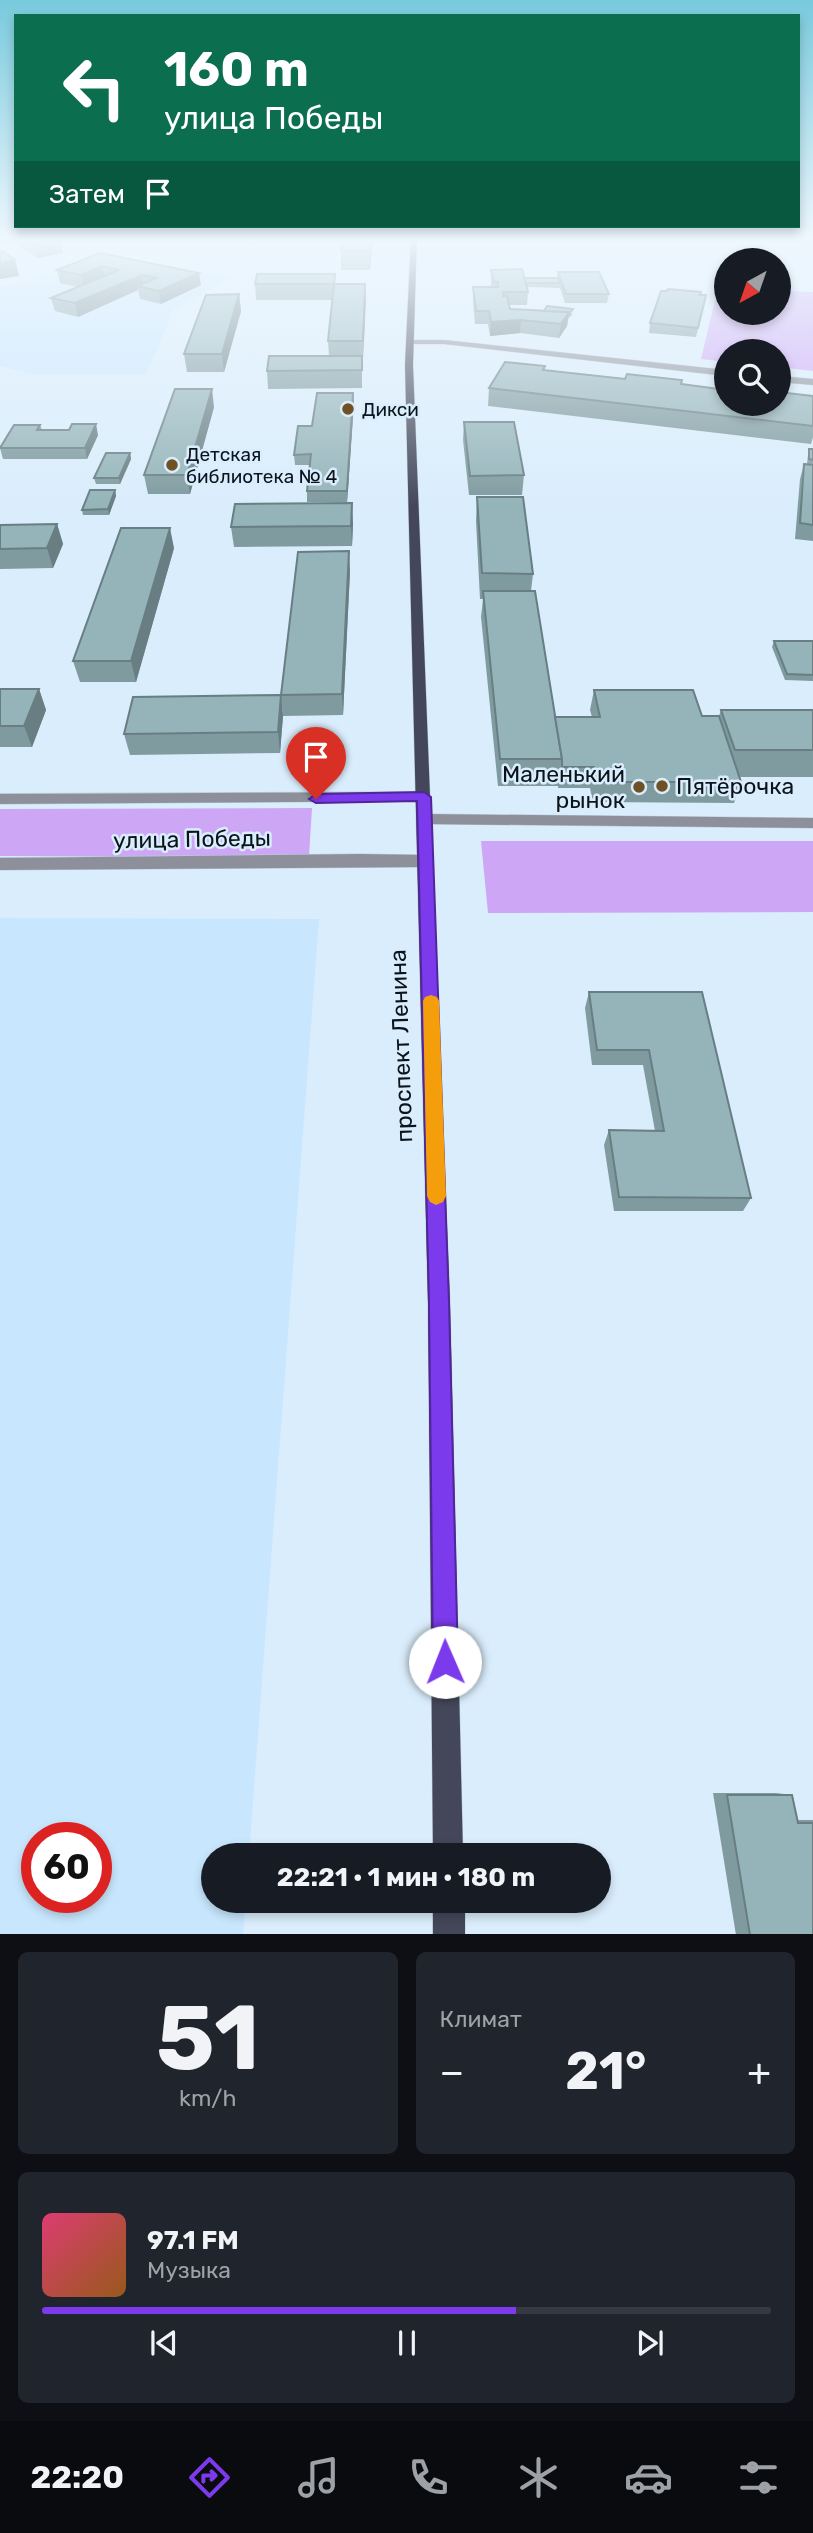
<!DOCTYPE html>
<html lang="ru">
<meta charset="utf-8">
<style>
:root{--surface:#171b24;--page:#20242c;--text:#f1f3f6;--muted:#9ea1a6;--line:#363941;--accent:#7c3aed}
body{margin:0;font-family:Rubik,sans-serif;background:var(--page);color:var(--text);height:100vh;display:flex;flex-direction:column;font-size:26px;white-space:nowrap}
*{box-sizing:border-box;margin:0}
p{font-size:23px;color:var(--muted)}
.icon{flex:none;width:38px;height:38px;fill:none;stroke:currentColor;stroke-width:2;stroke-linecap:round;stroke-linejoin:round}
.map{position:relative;height:1934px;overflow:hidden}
.drawer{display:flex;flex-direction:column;gap:18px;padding:18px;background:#0d0f14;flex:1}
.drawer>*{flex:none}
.hud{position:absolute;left:14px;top:14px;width:786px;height:214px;border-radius:0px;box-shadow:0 4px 10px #0003;background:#0b6e4f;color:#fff;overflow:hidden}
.needle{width:46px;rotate:220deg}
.fabs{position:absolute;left:714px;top:248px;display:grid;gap:14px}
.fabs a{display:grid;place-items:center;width:77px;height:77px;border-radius:50%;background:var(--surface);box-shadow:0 4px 10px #0003;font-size:35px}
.speed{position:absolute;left:21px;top:1822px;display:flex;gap:14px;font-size:35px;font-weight:700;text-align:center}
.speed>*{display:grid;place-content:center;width:91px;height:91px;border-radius:50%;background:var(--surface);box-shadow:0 4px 10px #0003;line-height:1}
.speed .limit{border:10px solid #d22;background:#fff;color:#111}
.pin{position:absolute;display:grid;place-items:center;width:60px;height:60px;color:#fff;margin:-72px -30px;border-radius:50% 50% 50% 0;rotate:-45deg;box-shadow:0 0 7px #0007}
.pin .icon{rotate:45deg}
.me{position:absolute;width:77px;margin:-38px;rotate:359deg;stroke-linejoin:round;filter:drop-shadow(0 0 5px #0008)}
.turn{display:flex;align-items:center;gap:24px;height:147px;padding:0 35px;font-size:32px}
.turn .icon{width:91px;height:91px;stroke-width:2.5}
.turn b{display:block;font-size:49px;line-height:60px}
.then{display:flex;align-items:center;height:66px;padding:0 35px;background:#0003;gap:14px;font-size:26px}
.big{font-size:52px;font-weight:700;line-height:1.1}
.drawer .widget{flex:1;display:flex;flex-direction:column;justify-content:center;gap:10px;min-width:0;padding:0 24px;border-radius:10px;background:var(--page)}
.drawer .dial{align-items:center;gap:0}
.dial b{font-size:91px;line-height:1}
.song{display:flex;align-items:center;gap:21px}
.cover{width:84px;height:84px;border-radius:10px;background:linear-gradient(135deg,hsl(340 70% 55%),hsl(30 70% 35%))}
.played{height:7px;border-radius:4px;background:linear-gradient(90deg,var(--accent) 65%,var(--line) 65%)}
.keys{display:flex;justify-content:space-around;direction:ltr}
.heat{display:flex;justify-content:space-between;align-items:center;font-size:38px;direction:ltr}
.drawer .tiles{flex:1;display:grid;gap:18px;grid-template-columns:1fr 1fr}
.widget:last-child{grid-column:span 2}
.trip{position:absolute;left:201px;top:1843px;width:410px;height:70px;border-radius:35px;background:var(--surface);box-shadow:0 4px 10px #0003;font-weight:700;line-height:70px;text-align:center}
.dock{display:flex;height:112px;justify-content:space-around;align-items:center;background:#090b0e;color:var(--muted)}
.dock .icon{width:49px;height:49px}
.dock .on{color:var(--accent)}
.dock b{font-size:32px;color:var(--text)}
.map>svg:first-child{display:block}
.built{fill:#c8e7fe;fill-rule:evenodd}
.green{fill:#cea6f6}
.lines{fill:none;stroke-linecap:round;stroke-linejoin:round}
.minor-casing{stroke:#b9cad8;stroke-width:1}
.tertiary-casing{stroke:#b9cad8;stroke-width:1}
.primary-casing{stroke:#b9cad8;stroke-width:1}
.minor{fill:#8d909a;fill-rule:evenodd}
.tertiary{fill:#8d909a;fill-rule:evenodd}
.primary{fill:#434759;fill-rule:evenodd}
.wall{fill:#7f9b9f}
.shaded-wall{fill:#687e82}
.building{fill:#94b4b9;stroke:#687e82;stroke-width:2}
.route{fill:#7c3aed;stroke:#51269a;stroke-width:2}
.slow{fill:#f59e0b}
.poi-dot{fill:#6f5126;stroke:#daedfc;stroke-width:2.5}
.labels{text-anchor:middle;stroke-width:5;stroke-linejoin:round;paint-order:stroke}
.far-poi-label{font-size:19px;fill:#0b141a;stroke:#daedfc;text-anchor:start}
.poi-label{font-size:23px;fill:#0b141a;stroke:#daedfc;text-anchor:end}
.street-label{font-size:23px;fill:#0b141a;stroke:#daedfc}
</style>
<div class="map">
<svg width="813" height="1935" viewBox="0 0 813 1935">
<rect width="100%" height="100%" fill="#daedfc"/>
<!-- built -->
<g class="built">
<polygon points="114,256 232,278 174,309 146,374 32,374 0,366 0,287 44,276 59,279"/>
<path d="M0,918L319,919L249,1855H214V1900L246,1901L243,1934H0ZM37,1838H96V1897H37Z"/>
</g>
<!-- green -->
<g class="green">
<polygon points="779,291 813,292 813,371 779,367 779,352 726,352 726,362 701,359 716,296 726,292 726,313 779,313"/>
<polygon points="312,808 309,856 0,856 0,809"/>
<polygon points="481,841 813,841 813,912 488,913"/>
</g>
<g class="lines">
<defs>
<g id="minor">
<polygon points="813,237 813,241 412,240 415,238"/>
<polygon points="425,814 813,818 813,828 425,824 417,819"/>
</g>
<g id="tertiary">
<polygon points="406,340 444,340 726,370 726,376 444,344 409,344"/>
<polygon points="779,376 813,379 813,385 779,382"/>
<polygon points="424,792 431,797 429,801 0,804 0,794"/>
<polygon points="360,854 426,855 434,861 426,867 0,870 0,858"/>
</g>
<g id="primary">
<polygon points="411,236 417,236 413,365 450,1303 463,1855 433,1855 428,1303 405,365"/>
<rect x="433" y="1900" width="32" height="35"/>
</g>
</defs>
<!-- minor casing -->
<use href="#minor" class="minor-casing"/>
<!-- tertiary casing -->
<use href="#tertiary" class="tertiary-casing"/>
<!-- primary casing -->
<use href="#primary" class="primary-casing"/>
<!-- minor -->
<use href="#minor" class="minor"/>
<!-- tertiary -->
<use href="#tertiary" class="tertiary"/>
<!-- primary -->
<use href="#primary" class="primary"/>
</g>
<!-- wall -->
<g class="wall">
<polygon points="0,236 56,236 63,253 37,258 11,241 0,243"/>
<polygon points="343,236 373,236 370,270 341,270 341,251"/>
<polygon points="100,253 201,285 161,304 140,299 138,290 78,317 55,311 51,298 78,287 60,283 57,270"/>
<polygon points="491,270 524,278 557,278 558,272 609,294 607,303 565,303 560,288 527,287 528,292 527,305 509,305 510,309 573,314 568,319 567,326 559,338 520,333 490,336 488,324 475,324 473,300 473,287 491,287"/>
<polygon points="255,284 365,284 363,358 362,358 362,388 268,389 267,371 329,356 328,341 333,300 256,300"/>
<polygon points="239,294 241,311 224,372 187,372 184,354"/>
<polygon points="700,295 706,295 696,337 649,333 650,323"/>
<polygon points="544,370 681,384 726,404 813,396 813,437 811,444 488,406 489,388"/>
<polygon points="353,393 354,403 347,502 307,502 307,491 310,465 295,465 294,455 312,426"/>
<polygon points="214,407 190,494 148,494 144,475"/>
<polygon points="464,422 524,475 522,495 469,495 463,440"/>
<polygon points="40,425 42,430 98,435 87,459 3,459 0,448"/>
<polygon points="809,449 813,449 813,541 795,539 800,479 804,464 807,464 808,455"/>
<polygon points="130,453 131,459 120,484 96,484 94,478"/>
<polygon points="115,490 116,496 109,515 83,515 82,510"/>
<polygon points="477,497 533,574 531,591 555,717 592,717 590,710 594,690 702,716 719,716 721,710 813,710 813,777 740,777 741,782 734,803 593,802 590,788 558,788 558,786 498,786 481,617 483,599 480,599 476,521"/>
<polygon points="353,523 352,546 234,547 231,527"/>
<polygon points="57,524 63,544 53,568 0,569 0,525"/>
<polygon points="174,548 136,682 80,682 73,661"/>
<polygon points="350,571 343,715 283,716 281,695"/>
<polygon points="774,641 813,641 813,681 785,680 772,647"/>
<polygon points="0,689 39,689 46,710 32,747 0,747"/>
<polygon points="281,695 283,716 280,753 130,755 124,734"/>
<polygon points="589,992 702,992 751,1198 743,1211 614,1211 604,1145 609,1130 655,1131 643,1065 592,1065 585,1008"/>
<polygon points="713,1793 776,1793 792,1795 798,1820 813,1820 813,1935 736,1935"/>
</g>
<!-- shaded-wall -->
<g class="shaded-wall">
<polygon points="0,236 9,236 11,241 0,243"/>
<polygon points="371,236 373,236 370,270 370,251"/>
<polygon points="60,238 63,253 37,258 34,243"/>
<polygon points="15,260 19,276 0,279 0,263"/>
<polygon points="102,266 105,279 84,288 81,275"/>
<polygon points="199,273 201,285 161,304 159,291"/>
<polygon points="142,275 144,287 137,286 138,290 78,317 75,303"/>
<polygon points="365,284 366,300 363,358 363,341"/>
<polygon points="239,294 241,311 224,372 222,354"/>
<polygon points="569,312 567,326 559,338 561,324"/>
<polygon points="521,320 520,333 490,336 491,322"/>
<polygon points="212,389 214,407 190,494 187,475"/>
<polygon points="353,393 354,403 347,502 347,491"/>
<polygon points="96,424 98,435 87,459 85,448"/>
<polygon points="130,453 131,459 120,484 119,478"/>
<polygon points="115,490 116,496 109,515 108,509"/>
<polygon points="352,503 353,523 352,546 351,526"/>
<polygon points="57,524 63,544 53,568 47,548"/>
<polygon points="170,528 174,548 136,682 131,661"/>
<polygon points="349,551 350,571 343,715 342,694"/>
<polygon points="39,689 46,710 32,747 24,726"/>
<polygon points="281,695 283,716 280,753 278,732"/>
</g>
<!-- building -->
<g class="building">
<polygon points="23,236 56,236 60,238 34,243"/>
<polygon points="343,236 371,236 370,251 341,251"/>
<polygon points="2,251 15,260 0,263 0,252"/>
<polygon points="100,253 199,273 159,291 137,286 157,278 142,275 75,303 51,298 119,270 102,266 81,275 57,270"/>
<polygon points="522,269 528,292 503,292 503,296 507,296 510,309 569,312 561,324 521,320 491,322 489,311 476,311 473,287 498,287 498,282 494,282 491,270"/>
<polygon points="558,272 599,272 609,294 566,294"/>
<polygon points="257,274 335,274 334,284 255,284"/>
<polygon points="524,278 559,278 560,283 526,283"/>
<polygon points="334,284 365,284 363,341 328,341"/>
<polygon points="668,289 701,292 700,295 706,295 698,328 650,323 661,291 667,291"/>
<polygon points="239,294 222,354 184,354 206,295"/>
<polygon points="547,306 573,309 569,314 569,312 544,311"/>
<polygon points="269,356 362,356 362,370 267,371"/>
<polygon points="505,362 545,366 543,370 625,379 627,374 682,380 681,384 726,390 726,404 779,404 779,392 813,396 813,426 489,388"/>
<polygon points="175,389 212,389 187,475 144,475"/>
<polygon points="317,393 353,393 347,491 307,491 311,454 294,455 298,426 312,426"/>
<polygon points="464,422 514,422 524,475 470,476"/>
<polygon points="72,424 96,424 85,448 0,448 14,425 40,425 37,430 69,430"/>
<polygon points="809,449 813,449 813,460 809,459"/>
<polygon points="106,453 130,453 119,478 94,478"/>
<polygon points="804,464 813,465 813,525 800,523"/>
<polygon points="90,490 115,490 108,509 82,510"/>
<polygon points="477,497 523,497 533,574 482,573"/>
<polygon points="352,503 351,526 231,527 235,504"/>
<polygon points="57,524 47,548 0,549 0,525"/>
<polygon points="121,528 170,528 131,661 73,661"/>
<polygon points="349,551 342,694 281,695 298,552"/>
<polygon points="483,591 535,591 562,759 500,759"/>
<polygon points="774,641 813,641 813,675 787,674"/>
<polygon points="0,689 39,689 24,726 0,726"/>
<polygon points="594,690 693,690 702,716 719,716 741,782 597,782 594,767 562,767 562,759 555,717 600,717"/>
<polygon points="281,695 278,732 124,734 133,697"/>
<polygon points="721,710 813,710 813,750 735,750"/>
<polygon points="589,992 702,992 751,1198 619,1197 609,1130 664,1131 649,1050 597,1050"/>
<polygon points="727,1795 792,1795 798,1823 813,1823 813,1935 750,1935"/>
</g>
<!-- sky -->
<linearGradient id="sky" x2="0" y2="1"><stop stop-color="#78cadd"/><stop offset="0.47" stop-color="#eef7fe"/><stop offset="1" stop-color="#eef7fe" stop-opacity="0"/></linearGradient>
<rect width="813" height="507" fill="url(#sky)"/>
<!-- route -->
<polygon class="route" points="424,792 431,797 449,1303 458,1662 454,1671 445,1675 436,1671 433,1662 429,1303 417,801 316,803 309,799 316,794"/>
<!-- slow -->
<polygon class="slow" points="431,995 437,997 439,1001 446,1196 443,1202 436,1205 430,1202 427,1196 423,1001 425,997"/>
<!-- markers -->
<g class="poi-dot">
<circle cx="348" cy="409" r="7"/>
<circle cx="172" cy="465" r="7"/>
<circle cx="662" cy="786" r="7"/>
<circle cx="639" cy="787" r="7"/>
</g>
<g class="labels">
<!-- far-poi labels -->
<g class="far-poi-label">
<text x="362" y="416">Дикси</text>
<text x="186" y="461">Детская<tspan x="186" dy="22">библиотека № 4</tspan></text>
</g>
<!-- poi labels -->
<g class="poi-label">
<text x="625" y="782">Маленький<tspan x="625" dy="26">рынок</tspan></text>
<text x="676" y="794" text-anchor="start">Пятёрочка</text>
</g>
<!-- street labels -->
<g class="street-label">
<text transform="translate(192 839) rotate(-1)" y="8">улица Победы</text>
<text transform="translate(401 1046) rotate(-92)" y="8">проспект Ленина</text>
</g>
</g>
</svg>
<div class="fabs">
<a><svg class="needle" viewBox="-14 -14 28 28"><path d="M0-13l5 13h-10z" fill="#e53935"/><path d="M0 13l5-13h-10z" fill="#9ea1a6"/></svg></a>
<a><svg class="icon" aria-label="search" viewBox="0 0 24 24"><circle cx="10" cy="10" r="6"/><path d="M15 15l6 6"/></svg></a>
</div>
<div class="speed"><div class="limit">60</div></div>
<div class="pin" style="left:316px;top:799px;background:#d93025"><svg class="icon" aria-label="arrive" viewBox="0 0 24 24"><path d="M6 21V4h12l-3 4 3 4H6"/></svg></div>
<svg class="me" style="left:445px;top:1662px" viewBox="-20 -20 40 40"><circle r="19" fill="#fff"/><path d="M0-13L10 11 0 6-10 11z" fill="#7c3aed"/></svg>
<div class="trip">22:21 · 1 мин · 180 m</div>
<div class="hud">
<div class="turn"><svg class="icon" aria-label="left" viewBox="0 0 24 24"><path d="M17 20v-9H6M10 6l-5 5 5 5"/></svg><div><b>160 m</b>улица Победы</div></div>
<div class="then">Затем<svg class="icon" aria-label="arrive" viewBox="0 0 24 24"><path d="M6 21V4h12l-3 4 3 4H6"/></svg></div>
</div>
</div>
<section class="drawer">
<div class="tiles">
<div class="widget dial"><b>51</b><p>km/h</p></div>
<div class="widget"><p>Климат</p>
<div class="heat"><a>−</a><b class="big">21°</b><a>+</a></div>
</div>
<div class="widget">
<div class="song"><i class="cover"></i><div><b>97.1 FM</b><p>Музыка</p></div></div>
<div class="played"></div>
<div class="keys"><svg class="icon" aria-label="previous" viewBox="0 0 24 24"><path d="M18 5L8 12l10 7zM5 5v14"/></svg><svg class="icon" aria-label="pause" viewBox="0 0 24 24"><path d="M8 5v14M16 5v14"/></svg><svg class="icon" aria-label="next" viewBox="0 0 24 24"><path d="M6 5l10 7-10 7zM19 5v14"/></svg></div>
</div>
</div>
</section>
<nav class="dock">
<b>22:20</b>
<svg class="icon on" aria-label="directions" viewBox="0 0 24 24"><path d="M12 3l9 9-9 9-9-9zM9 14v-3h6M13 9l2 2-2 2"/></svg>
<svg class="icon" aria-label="music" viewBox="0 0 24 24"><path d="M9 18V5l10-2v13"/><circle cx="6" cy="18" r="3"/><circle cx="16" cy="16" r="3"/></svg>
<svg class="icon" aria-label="phone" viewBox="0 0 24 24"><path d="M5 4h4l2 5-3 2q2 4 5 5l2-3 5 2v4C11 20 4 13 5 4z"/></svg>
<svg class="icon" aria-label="climate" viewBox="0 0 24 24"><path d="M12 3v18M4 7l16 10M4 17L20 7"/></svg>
<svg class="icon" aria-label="car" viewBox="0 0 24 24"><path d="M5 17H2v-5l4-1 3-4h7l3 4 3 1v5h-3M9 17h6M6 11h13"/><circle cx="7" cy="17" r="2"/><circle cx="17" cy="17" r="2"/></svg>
<svg class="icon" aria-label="filters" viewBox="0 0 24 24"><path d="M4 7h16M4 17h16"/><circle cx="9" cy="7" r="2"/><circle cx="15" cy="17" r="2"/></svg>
</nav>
